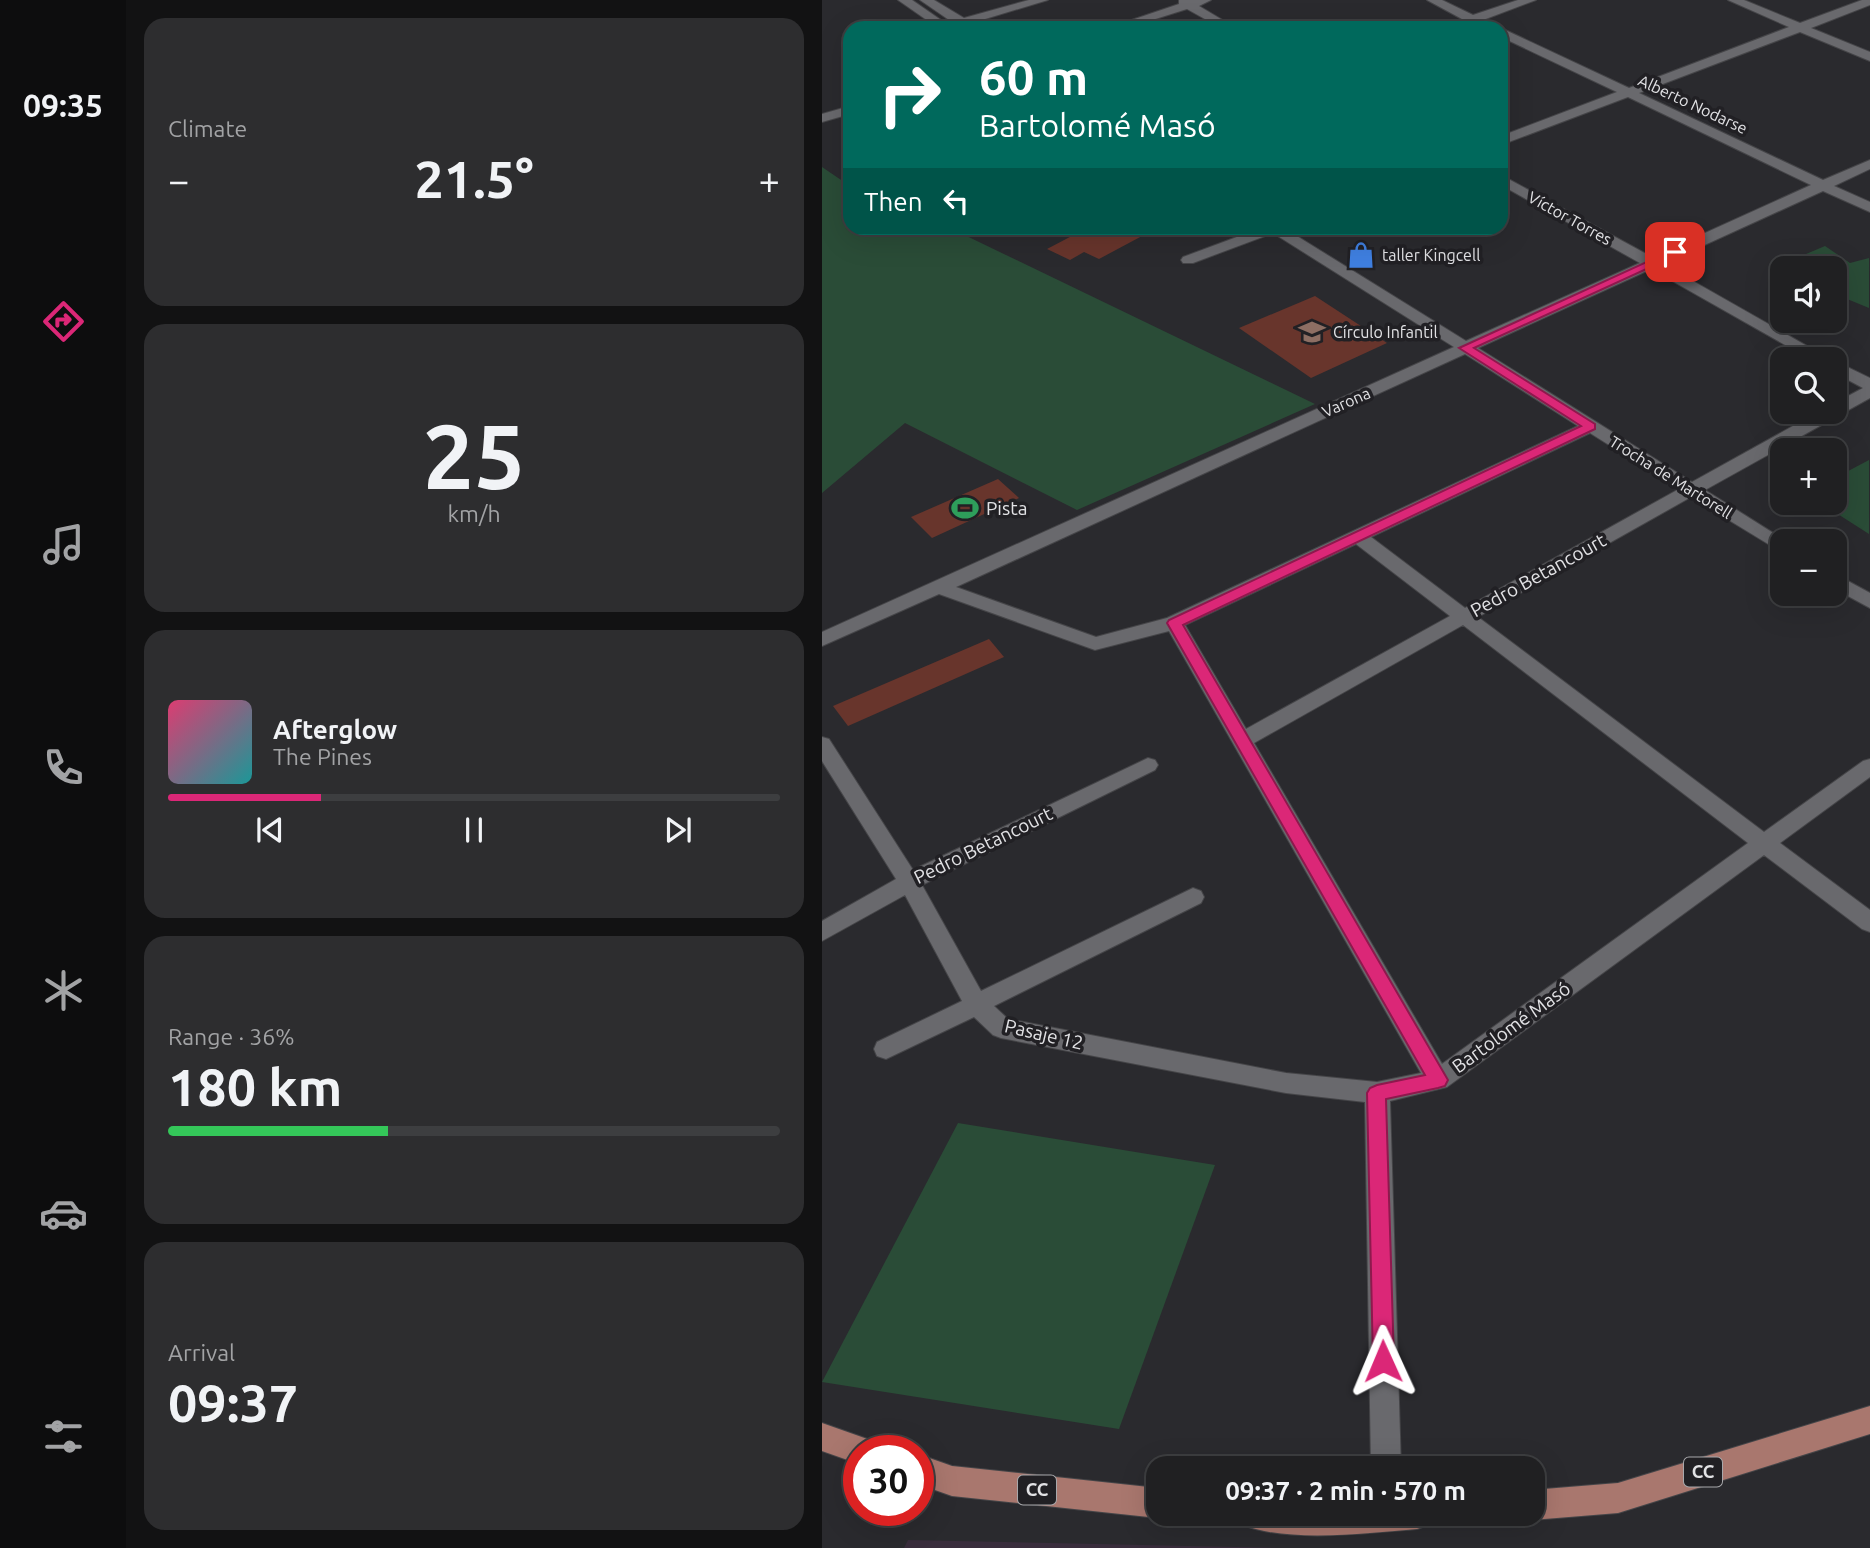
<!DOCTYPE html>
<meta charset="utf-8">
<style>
:root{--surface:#202022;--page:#2d2d2f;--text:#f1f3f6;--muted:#a2a3a5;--line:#3d3e40;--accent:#db2777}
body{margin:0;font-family:Ubuntu,sans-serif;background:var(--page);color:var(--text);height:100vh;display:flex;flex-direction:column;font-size:26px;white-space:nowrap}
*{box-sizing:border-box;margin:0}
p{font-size:23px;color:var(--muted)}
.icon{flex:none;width:38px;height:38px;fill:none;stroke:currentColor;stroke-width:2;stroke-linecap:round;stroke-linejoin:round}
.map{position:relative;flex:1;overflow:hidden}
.details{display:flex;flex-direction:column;gap:18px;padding:18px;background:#121213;width:696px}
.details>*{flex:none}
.hud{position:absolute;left:21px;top:21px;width:665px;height:214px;border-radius:21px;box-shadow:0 7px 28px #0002,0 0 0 2px var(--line);background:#00695c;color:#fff;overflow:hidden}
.tools{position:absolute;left:948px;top:256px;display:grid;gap:14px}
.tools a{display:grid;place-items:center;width:77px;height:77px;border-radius:14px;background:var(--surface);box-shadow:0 7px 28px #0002,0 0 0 2px var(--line);font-size:35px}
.speed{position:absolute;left:21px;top:1435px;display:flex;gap:14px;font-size:35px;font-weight:700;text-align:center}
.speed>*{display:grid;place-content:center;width:91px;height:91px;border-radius:50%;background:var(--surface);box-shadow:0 7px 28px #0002,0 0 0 2px var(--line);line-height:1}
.speed .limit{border:10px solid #d22;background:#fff;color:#111}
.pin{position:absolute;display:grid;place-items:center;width:60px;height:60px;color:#fff;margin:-30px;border-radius:14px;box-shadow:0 4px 10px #0006}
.me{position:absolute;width:77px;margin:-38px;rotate:359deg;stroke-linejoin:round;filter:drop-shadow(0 0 5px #0008)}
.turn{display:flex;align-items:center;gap:24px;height:147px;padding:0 21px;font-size:32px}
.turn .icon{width:91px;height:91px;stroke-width:2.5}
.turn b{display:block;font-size:49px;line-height:60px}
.then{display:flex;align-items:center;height:66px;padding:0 21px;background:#0003;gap:14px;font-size:26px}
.big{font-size:52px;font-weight:700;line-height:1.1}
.details .widget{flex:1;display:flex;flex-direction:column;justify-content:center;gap:10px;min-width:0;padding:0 24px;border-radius:21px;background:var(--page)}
.details .dial{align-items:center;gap:0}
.dial b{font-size:91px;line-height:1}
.song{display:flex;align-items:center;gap:21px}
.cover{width:84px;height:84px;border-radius:10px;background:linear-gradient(135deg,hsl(340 70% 55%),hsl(180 70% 35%))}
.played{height:7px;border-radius:4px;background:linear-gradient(90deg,var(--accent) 25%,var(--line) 25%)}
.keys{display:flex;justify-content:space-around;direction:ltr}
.heat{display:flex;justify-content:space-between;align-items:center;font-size:38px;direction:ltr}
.charge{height:10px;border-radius:5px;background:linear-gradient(90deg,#34c759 36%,var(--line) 0)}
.trip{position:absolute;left:324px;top:1456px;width:399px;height:70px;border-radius:21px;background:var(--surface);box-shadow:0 7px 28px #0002,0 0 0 2px var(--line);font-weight:700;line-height:70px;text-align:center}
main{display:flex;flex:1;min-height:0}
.menu{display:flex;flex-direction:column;width:126px;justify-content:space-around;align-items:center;background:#0d0d0e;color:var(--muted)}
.menu .icon{width:49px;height:49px}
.menu .active{color:var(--accent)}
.menu b{font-size:32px;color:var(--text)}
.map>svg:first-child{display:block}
.industrial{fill:#392d3c}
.green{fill:#2a4c37}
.building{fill:#68352c}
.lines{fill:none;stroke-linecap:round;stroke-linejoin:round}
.minor-casing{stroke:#454548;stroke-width:2}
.major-casing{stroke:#454548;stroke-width:2}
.minor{fill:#69696d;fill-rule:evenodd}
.major{fill:#a9776e;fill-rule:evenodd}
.route{fill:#db2777;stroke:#8e194d;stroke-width:2}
.labels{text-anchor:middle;stroke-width:7;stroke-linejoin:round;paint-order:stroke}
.far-street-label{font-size:16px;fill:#e2e2e5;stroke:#212024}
.far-poi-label{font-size:16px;fill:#e2e2e5;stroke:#212024;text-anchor:start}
.shield{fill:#212024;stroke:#a8a8ab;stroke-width:2}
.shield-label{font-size:18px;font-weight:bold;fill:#e2e2e5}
.poi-label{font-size:19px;fill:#e2e2e5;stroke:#212024;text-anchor:start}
.street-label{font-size:19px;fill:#e2e2e5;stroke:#212024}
</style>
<main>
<nav class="menu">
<b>09:35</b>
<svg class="icon active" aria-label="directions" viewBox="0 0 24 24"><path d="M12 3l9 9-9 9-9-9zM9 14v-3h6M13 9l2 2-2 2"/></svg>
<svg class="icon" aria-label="music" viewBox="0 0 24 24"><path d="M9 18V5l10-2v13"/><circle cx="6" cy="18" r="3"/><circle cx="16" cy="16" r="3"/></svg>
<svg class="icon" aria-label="phone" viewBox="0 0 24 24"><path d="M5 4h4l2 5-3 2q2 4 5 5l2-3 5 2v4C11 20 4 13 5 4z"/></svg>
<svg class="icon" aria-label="climate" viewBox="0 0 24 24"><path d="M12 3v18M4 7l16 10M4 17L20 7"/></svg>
<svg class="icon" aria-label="car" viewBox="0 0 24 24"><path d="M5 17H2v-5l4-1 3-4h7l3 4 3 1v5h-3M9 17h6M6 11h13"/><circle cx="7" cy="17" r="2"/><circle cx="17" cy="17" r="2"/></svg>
<svg class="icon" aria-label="filters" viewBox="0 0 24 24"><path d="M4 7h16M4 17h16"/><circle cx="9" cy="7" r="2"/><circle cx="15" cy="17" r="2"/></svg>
</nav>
<section class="details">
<div class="widget"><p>Climate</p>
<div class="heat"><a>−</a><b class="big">21.5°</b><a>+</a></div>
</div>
<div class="widget dial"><b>25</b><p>km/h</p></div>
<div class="widget">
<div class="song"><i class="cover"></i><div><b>Afterglow</b><p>The Pines</p></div></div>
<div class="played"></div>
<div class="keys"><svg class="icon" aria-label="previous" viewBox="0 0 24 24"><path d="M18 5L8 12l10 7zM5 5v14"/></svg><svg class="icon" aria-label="pause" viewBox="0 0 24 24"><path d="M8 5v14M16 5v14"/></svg><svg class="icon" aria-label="next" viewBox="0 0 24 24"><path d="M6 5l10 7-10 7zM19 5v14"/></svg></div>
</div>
<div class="widget"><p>Range · 36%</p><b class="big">180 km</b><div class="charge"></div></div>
<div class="widget"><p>Arrival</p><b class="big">09:37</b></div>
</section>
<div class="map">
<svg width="1048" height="1548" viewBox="0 0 1048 1548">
<rect width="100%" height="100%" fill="#2a2a2e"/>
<!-- industrial -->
<polygon class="industrial" points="86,1540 461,1548 82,1548"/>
<!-- green -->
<g class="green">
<polygon points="0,167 28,186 28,228 128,228 493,404 255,510 83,423 0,493"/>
<polygon points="1003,246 1028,263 1047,258 1047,308 1013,294 1013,268 961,268 961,273 951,268"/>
<polygon points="1047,460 1047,534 997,502 1013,502 1013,478"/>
<polygon points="136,1123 393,1165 297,1429 0,1382"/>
</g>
<!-- building -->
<g class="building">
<polygon points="265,228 335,228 277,259 262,252 248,260 225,249"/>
<polygon points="493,296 565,343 489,378 417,328"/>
<polygon points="176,479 197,498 110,538 89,517"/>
<polygon points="167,639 182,657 26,726 11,706"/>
</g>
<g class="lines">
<defs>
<g id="minor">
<polygon points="76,0 90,0 119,20 109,23"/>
<polygon points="98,0 112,0 142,18 207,0 226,0 150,23 152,28 119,28 120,24 130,22"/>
<polygon points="357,0 389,0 377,6 414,28 399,28 365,9 305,28 286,28 357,4"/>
<polygon points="605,0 620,0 651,15 696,0 714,0 661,20 664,23 662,26 650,24 637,28 619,28 640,19"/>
<path d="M906,0H922L978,23L1040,0H1048V5L989,28L1048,52V61L978,32L817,93L1001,180L1048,160V169L1012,186L1048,202V212L1001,191L841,264L1008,359H988L829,269L656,348L870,482L998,411H1013V403L1041,388L1013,373V361L1048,378V398L883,490L964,541H961V553L869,497L656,617L942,832L1041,761L1048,759V777L958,843L1048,910V932L1040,929L942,855L625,1087L568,1101L579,1468H549L543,1102L464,1093L179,1038L171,1035L152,1017L64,1059L55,1056L52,1049L55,1042L140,1001L83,895L0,941V921L74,879L0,761V737L7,739L91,870L326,758L333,760L336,765L333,770L100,885L159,991L371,888L379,891L382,897L379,903L172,1006L186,1019L464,1073L555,1082L599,1073L347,631L273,650L117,594L0,646V632L632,347L451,233L371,263H361L359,260L361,257L439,228H462L644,341L818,263L679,185V175L830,257L989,185L806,97L679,145V136L795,92L679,37V28L807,88L967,27ZM643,354L756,426L345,618L274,637L134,587ZM768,433L857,489L643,608L549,537ZM534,544L628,616L424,729L363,625ZM641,625L926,843L620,1064L432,743Z"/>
<polygon points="28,106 28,114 0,122 0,114"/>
<polygon points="1013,574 1048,593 1048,608 1013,589"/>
</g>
<g id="major">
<polygon points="1048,1406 1048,1434 796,1513 710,1520 699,1514 710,1514 710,1490 796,1483"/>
<polygon points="0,1423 51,1441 55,1451 37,1451 37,1464 0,1451"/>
<polygon points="96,1454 130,1466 336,1488 336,1514 346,1514 336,1518 130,1496 96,1484"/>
<path d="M417,1514H610L606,1525L595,1529C546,1533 467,1543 421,1525Z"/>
</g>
</defs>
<!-- minor casing -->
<use href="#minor" class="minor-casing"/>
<!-- major casing -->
<use href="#major" class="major-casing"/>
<!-- minor -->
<use href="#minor" class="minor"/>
<!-- major -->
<use href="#major" class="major"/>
</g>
<!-- route -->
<polygon class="route" points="853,249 857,250 857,254 652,348 773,424 773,429 361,625 626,1080 623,1086 616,1088 564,1099 572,1361 569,1368 561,1371 554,1368 551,1361 545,1093 548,1088 555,1085 603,1075 345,623 347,620 759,426 637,348"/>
<!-- icons -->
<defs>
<symbol id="shop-bare" viewBox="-9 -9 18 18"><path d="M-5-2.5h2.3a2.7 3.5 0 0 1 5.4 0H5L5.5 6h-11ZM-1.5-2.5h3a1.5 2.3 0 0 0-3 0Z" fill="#3f7fe0" stroke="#212024" stroke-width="2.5" paint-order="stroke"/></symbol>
<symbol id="school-bare" viewBox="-9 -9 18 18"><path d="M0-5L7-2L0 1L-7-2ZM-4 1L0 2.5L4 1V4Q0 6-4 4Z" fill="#8d6e63" stroke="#212024" stroke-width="2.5" paint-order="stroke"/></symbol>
<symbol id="stadium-bare" viewBox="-9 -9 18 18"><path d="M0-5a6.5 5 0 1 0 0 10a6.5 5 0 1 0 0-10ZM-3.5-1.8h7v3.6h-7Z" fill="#2e9e5b" stroke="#212024" stroke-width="2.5" paint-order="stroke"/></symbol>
</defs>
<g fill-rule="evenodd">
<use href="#shop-bare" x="520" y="236" width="38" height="38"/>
<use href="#school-bare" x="471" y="313" width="38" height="38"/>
<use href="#stadium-bare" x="124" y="489" width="38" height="38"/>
</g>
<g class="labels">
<!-- far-street labels -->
<g class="far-street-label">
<text transform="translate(871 104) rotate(25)" y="6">Alberto Nodarse</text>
<text transform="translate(748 218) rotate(29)" y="6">Víctor Torres</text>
<text transform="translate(524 402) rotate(-24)" y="6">Varona</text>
<text transform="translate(849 477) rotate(32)" y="6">Trocha de Martorell</text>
</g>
<!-- far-poi labels -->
<g class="far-poi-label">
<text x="560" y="261">taller Kingcell</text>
<text x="511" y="338">Círculo Infantil</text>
</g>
<!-- shield labels -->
<g class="shield">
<rect x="862" y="1457.5" width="38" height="29" rx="5"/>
<rect x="196" y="1475.5" width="38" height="29" rx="5"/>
</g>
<g class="shield-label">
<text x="881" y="1478">CC</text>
<text x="215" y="1496">CC</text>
</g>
<!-- poi labels -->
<g class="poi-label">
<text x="164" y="515">Pista</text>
</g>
<!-- street labels -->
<g class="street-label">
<text transform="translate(716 575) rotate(-29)" y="7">Pedro Betancourt</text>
<text transform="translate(161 845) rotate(-26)" y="7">Pedro Betancourt</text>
<text transform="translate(689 1027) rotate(-36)" y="7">Bartolomé Masó</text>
<text transform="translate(222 1034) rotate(13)" y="7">Pasaje 12</text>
</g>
</g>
</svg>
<div class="tools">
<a><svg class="icon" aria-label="sound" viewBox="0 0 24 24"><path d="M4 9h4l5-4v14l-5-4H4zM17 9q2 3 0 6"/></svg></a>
<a><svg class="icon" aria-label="search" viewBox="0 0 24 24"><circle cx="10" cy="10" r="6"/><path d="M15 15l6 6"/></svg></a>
<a>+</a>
<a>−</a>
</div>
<div class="speed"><div class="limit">30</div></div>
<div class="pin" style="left:853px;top:252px;background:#d93025"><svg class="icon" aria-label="arrive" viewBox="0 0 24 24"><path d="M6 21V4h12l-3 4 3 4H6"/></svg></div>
<svg class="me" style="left:561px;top:1361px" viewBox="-20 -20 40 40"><path d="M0-17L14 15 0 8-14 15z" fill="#db2777" stroke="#fff" stroke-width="4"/></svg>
<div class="trip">09:37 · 2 min · 570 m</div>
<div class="hud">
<div class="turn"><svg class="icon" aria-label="right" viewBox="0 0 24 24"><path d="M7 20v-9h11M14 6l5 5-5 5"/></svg><div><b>60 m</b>Bartolomé Masó</div></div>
<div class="then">Then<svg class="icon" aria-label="left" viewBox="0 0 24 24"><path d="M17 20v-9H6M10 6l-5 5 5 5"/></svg></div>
</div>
</div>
</main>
